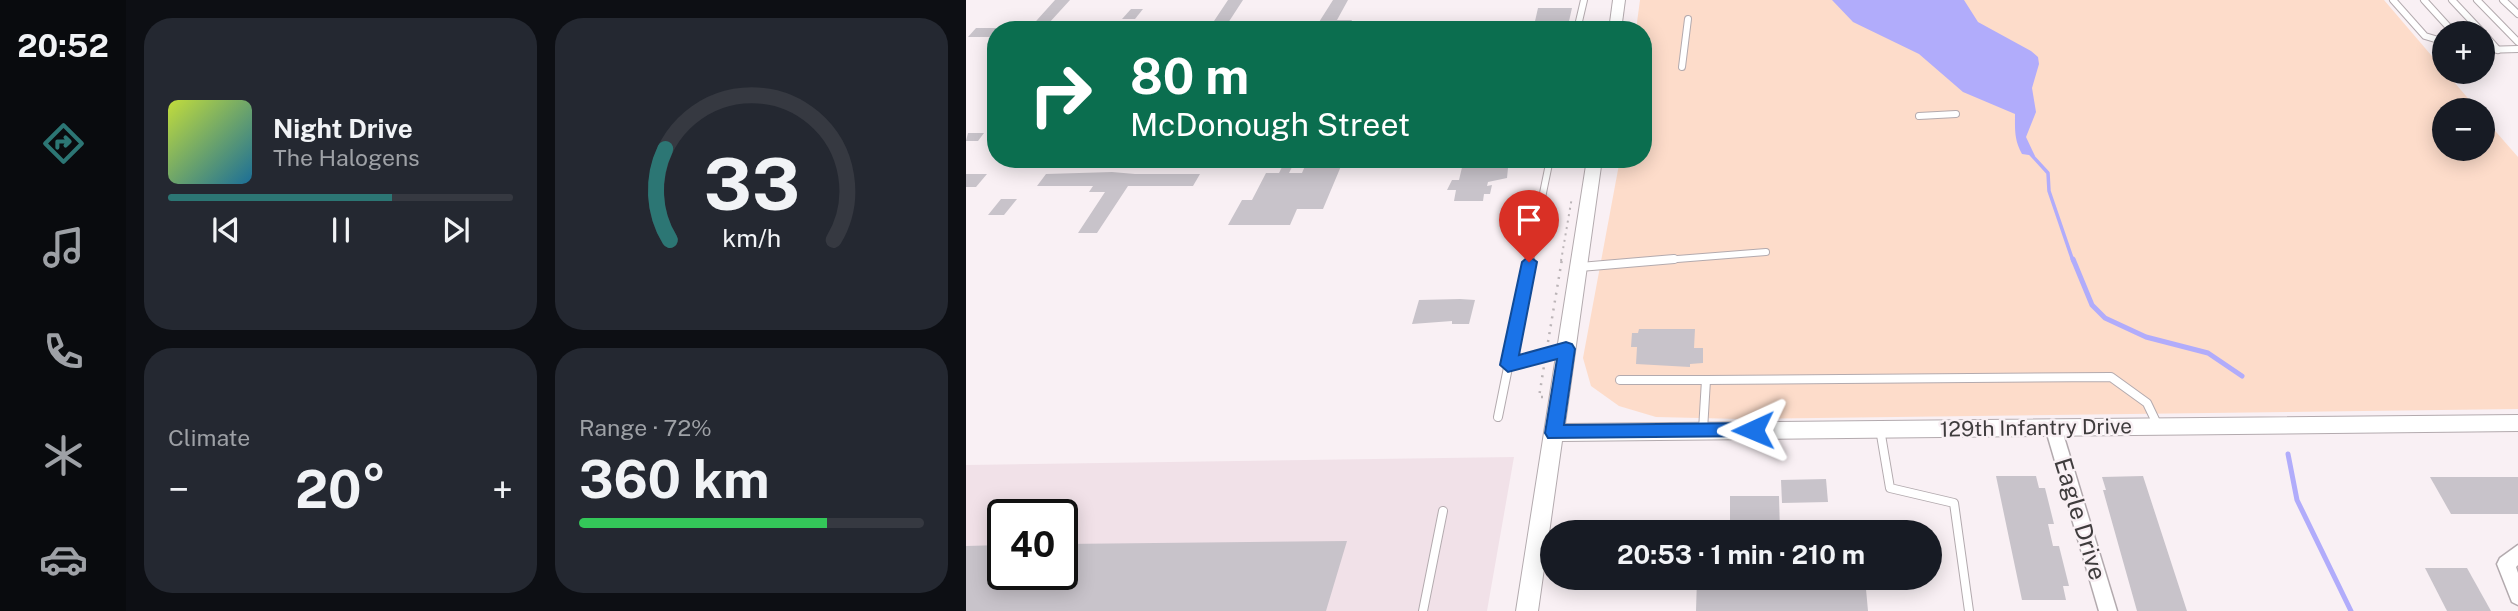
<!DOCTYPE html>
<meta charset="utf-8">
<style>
:root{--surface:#171b24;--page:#242831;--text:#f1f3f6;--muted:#9ea1a6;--line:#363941;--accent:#2c7674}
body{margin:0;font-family:"Public Sans",sans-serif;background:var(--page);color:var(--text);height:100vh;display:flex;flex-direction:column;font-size:26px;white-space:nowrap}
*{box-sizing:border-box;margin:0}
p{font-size:23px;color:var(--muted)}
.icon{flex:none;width:38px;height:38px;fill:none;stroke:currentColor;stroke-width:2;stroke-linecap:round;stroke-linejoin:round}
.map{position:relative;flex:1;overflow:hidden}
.sheet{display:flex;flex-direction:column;gap:18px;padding:18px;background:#0d0f14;width:840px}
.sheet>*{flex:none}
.guide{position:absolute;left:21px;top:21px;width:665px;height:147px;border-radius:28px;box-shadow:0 4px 18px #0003;background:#0b6e4f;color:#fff;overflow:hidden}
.fabs{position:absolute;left:1466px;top:21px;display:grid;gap:14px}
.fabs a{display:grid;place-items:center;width:63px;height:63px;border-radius:50%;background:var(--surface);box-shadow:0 4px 18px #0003;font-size:35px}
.speed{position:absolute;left:21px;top:499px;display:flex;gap:14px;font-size:35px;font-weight:700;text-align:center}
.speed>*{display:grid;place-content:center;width:91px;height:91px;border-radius:50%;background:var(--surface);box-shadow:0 4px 18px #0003;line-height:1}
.speed .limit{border:4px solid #111;border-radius:10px;background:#fff;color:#111}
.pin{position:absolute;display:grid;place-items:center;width:60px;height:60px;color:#fff;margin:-72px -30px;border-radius:50% 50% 50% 0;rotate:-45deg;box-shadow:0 0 7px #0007}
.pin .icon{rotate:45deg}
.me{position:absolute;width:77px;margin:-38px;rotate:269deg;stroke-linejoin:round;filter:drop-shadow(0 0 5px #0008)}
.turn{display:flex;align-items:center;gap:24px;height:147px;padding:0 28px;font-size:32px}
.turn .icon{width:91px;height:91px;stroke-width:2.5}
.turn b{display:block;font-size:49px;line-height:60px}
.big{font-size:52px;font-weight:700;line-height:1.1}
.sheet .tile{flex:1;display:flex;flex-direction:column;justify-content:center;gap:10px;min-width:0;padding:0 24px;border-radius:28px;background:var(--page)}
.sheet .dial{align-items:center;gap:0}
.dial svg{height:182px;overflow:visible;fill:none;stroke:var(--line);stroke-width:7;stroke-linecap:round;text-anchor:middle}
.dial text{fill:var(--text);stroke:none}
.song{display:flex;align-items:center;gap:21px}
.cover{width:84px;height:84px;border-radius:10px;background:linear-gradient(135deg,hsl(70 70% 55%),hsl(200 70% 35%))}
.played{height:7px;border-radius:4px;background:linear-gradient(90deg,var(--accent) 65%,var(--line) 65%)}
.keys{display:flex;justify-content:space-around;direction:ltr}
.heat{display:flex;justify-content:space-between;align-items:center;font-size:38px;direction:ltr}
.charge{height:10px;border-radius:5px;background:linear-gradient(90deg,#34c759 72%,var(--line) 0)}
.sheet .tiles{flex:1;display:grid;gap:18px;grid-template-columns:repeat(2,1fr)}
.trip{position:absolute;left:574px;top:520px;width:402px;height:70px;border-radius:35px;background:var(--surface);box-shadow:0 4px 18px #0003;font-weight:700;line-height:70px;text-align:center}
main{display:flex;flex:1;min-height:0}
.tab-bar{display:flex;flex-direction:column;width:126px;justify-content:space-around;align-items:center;background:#090b0e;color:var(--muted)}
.tab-bar .icon{width:49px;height:49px}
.tab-bar .selected{color:var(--accent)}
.tab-bar b{font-size:32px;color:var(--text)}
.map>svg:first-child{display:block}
.built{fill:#f1e1e8;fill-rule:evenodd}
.green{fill:#fddcca}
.water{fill:#b1acfb}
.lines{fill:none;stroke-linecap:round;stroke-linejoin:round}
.stream-far1{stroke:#b1acfb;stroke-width:3.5}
.stream{stroke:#b1acfb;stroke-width:5}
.building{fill:#c8c3ca}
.service-far1-casing{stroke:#b3aaae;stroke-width:8}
.service-casing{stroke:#b3aaae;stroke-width:10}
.minor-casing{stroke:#b3aaae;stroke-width:3}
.tertiary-casing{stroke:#b3aaae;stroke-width:2}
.path-far1{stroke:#bbb4b7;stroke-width:2;stroke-dasharray:2 4.5;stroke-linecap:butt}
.path{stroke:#bbb4b7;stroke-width:2.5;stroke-dasharray:2 6;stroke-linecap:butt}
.service-far1{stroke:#fff;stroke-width:6}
.service{stroke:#fff;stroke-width:8}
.minor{fill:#fff;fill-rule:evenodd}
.tertiary{fill:#fff;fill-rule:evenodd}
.route{fill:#1a73e8;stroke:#114b97;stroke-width:2}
.labels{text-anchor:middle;stroke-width:5;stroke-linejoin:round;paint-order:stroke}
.street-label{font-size:21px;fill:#3f3c3d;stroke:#f9f0f4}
.near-street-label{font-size:24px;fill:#3f3c3d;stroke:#f9f0f4}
</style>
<main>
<nav class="tab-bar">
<b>20:52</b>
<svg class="icon selected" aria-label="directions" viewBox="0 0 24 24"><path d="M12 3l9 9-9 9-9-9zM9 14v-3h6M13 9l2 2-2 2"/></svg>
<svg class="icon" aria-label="music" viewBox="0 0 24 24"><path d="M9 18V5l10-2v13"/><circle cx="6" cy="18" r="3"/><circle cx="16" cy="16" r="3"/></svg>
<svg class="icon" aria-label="phone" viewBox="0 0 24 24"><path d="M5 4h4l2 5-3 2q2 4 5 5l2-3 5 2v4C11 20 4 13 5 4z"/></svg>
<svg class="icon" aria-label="climate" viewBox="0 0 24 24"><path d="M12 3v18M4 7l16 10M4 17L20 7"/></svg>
<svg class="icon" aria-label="car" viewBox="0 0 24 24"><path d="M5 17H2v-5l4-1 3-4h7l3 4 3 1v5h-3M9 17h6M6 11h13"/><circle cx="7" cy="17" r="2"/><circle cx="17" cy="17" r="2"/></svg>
</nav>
<section class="sheet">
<div class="tiles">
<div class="tile">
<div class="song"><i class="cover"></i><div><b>Night Drive</b><p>The Halogens</p></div></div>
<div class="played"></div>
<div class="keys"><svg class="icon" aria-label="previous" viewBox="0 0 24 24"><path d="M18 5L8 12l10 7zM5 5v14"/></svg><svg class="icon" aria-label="pause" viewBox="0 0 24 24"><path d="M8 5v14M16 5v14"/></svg><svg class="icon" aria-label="next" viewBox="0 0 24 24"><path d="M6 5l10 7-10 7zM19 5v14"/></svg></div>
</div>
<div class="tile dial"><svg viewBox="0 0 100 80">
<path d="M14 69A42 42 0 1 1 86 69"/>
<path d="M14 69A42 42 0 0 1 12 29" stroke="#2c7674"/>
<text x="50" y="56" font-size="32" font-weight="700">33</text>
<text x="50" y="72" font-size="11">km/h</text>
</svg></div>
<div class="tile"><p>Climate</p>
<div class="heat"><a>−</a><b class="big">20°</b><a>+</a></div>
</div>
<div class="tile"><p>Range · 72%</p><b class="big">360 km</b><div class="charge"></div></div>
</div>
</section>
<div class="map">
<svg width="1552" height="611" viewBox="0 0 1552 611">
<rect width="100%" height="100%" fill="#f9f0f4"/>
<!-- built -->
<path class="built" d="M548,457L521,611H0V465ZM37,514H96V574H37Z"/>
<!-- green -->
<polygon class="green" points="674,0 1418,0 1512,110 1479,110 1479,149 1517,149 1517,117 1552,157 1552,409 775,419 690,417 653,406 625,386 617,358 654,159 677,159 677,30 670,30"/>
<!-- water -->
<path class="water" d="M866,0H998L1012,22L1065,51L1072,57L1073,64L1066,88L1070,112L1060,137L1069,156L1056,154C1048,140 1049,129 1049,114L997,92L953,54L887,22Z"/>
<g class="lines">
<!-- stream-far1 -->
<polyline class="stream-far1" points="1061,150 1082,173 1083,191 1107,261"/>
<!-- stream -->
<g class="stream">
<polyline points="1107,259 1126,305 1139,318 1180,337 1242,353 1276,376"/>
<polyline points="1322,454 1331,500 1385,611"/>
</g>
</g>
<!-- building -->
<g class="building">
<polygon points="89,0 104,0 83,23 97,23 92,30 62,30"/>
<polygon points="262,0 277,0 262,23 276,23 273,27 319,27 317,30 242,30"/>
<polygon points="367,0 382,0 371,20 386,20 383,26 426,26 425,30 348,30"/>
<polygon points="572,8 606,8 601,30 567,30"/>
<polygon points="165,9 177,9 169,19 156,19"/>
<polygon points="10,28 30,28 30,37 2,37"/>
<polygon points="2,133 18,133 12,141 0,141"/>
<polygon points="342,159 378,159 357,209 331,209 324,225 262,225 276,200 286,200 300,173 313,173 316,167 326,167 323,173 336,173"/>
<polygon points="498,159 526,159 525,165 537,165 537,168 542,168 541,178 522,182 521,186 526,185 524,194 518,194 517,201 488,201 490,190 481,190 486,180 493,180"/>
<polygon points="146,172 169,174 234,174 227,186 162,186 131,233 112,233 139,192 123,192 127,186 71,186 80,174"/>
<polygon points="0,174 21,174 10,187 0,187"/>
<polygon points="35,199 51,199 38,215 22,215"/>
<polygon points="453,300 494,299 509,300 503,324 486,324 486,321 446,324"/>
<polygon points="673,329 729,329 728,348 737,348 737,363 724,364 724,367 670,364 671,347 665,347 666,333 672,333"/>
<polygon points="1030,476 1070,476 1073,488 1079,488 1088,524 1082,524 1087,546 1093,546 1103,586 1097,586 1100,600 1056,600"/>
<polygon points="1177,476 1221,611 1171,611 1137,490 1140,490 1136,477"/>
<polygon points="1464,477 1552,477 1552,514 1485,514"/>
<polygon points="860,479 862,502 816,503 815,480"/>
<polygon points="764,496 813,496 814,532 764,532"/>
<polygon points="381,541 360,611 0,611 0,546 37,545 37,574 96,574 96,544"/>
<polygon points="1459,568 1501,568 1525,611 1481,611"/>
<polygon points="731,578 899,578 902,611 730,611"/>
</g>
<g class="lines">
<defs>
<g id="service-far1">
<polyline points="1427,0 1459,36 1479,42"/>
<polyline points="1458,0 1488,33"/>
<polyline points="1486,0 1517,33"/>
<polyline points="1511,0 1552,42"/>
<polyline points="1537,0 1552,14"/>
<polyline points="611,30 618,0"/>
<polyline points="1517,33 1532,50"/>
<polyline points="1517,50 1552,49"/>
<polyline points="716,67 722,19"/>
<polyline points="953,116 990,114"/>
<polyline points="563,261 584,159"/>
<polyline points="686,261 800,252"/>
</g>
<g id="service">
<polyline points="614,267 708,259"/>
<polyline points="542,365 600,349"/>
<polyline points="654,380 740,380 737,430"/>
<polyline points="740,380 1145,377 1181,403 1192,426"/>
<polyline points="532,417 564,259"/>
<polyline points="914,429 924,488 988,503 1003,611"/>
<polyline points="457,611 477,511"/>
</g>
<g id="minor">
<polygon points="1087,420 1093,422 1095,427 1151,611 1133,611 1079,427 1081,422"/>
<polygon points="1552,545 1552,565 1550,567 1552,573 1552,605 1546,602 1531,564 1534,558"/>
</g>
<g id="tertiary">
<polygon points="647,0 659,0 655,30 643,30"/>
<polygon points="621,159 636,159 599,424 1552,415 1552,431 596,441 572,611 550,611"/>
</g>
</defs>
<!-- service-far1 casing -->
<use href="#service-far1" class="service-far1-casing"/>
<!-- service casing -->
<use href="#service" class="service-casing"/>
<!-- minor casing -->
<use href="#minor" class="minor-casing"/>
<!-- tertiary casing -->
<use href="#tertiary" class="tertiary-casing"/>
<!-- path-far1 -->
<polyline class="path-far1" points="595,261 606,197"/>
<!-- path -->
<g class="path">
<polyline points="582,342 596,259"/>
<polyline points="577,397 573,397 578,366"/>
</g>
<!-- service-far1 -->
<use href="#service-far1" class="service-far1"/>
<!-- service -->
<use href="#service" class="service"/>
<!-- minor -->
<use href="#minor" class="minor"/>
<!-- tertiary -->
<use href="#tertiary" class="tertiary"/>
</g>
<!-- route -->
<polygon class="route" points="563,256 571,262 553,355 600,342 606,344 609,349 598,425 787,423 793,425 796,430 793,436 582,438 579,433 591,359 542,372 534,365 556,262"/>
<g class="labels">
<!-- street labels -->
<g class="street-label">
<text transform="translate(1070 428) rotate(-1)" y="7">129th Infantry Drive</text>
</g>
<!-- near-street labels -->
<g class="near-street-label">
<text transform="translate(1114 519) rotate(73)" y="8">Eagle Drive</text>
</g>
</g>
</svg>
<div class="fabs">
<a>+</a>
<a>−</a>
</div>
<div class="speed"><div class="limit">40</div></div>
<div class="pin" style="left:563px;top:262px;background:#d93025"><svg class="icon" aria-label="arrive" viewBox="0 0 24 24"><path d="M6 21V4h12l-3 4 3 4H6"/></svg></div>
<svg class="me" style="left:787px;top:430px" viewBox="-20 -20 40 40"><path d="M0-17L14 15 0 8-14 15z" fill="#1a73e8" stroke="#fff" stroke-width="4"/></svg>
<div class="trip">20:53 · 1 min · 210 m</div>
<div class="guide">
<div class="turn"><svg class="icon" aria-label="right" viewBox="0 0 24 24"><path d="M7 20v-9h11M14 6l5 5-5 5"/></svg><div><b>80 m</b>McDonough Street</div></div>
</div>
</div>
</main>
